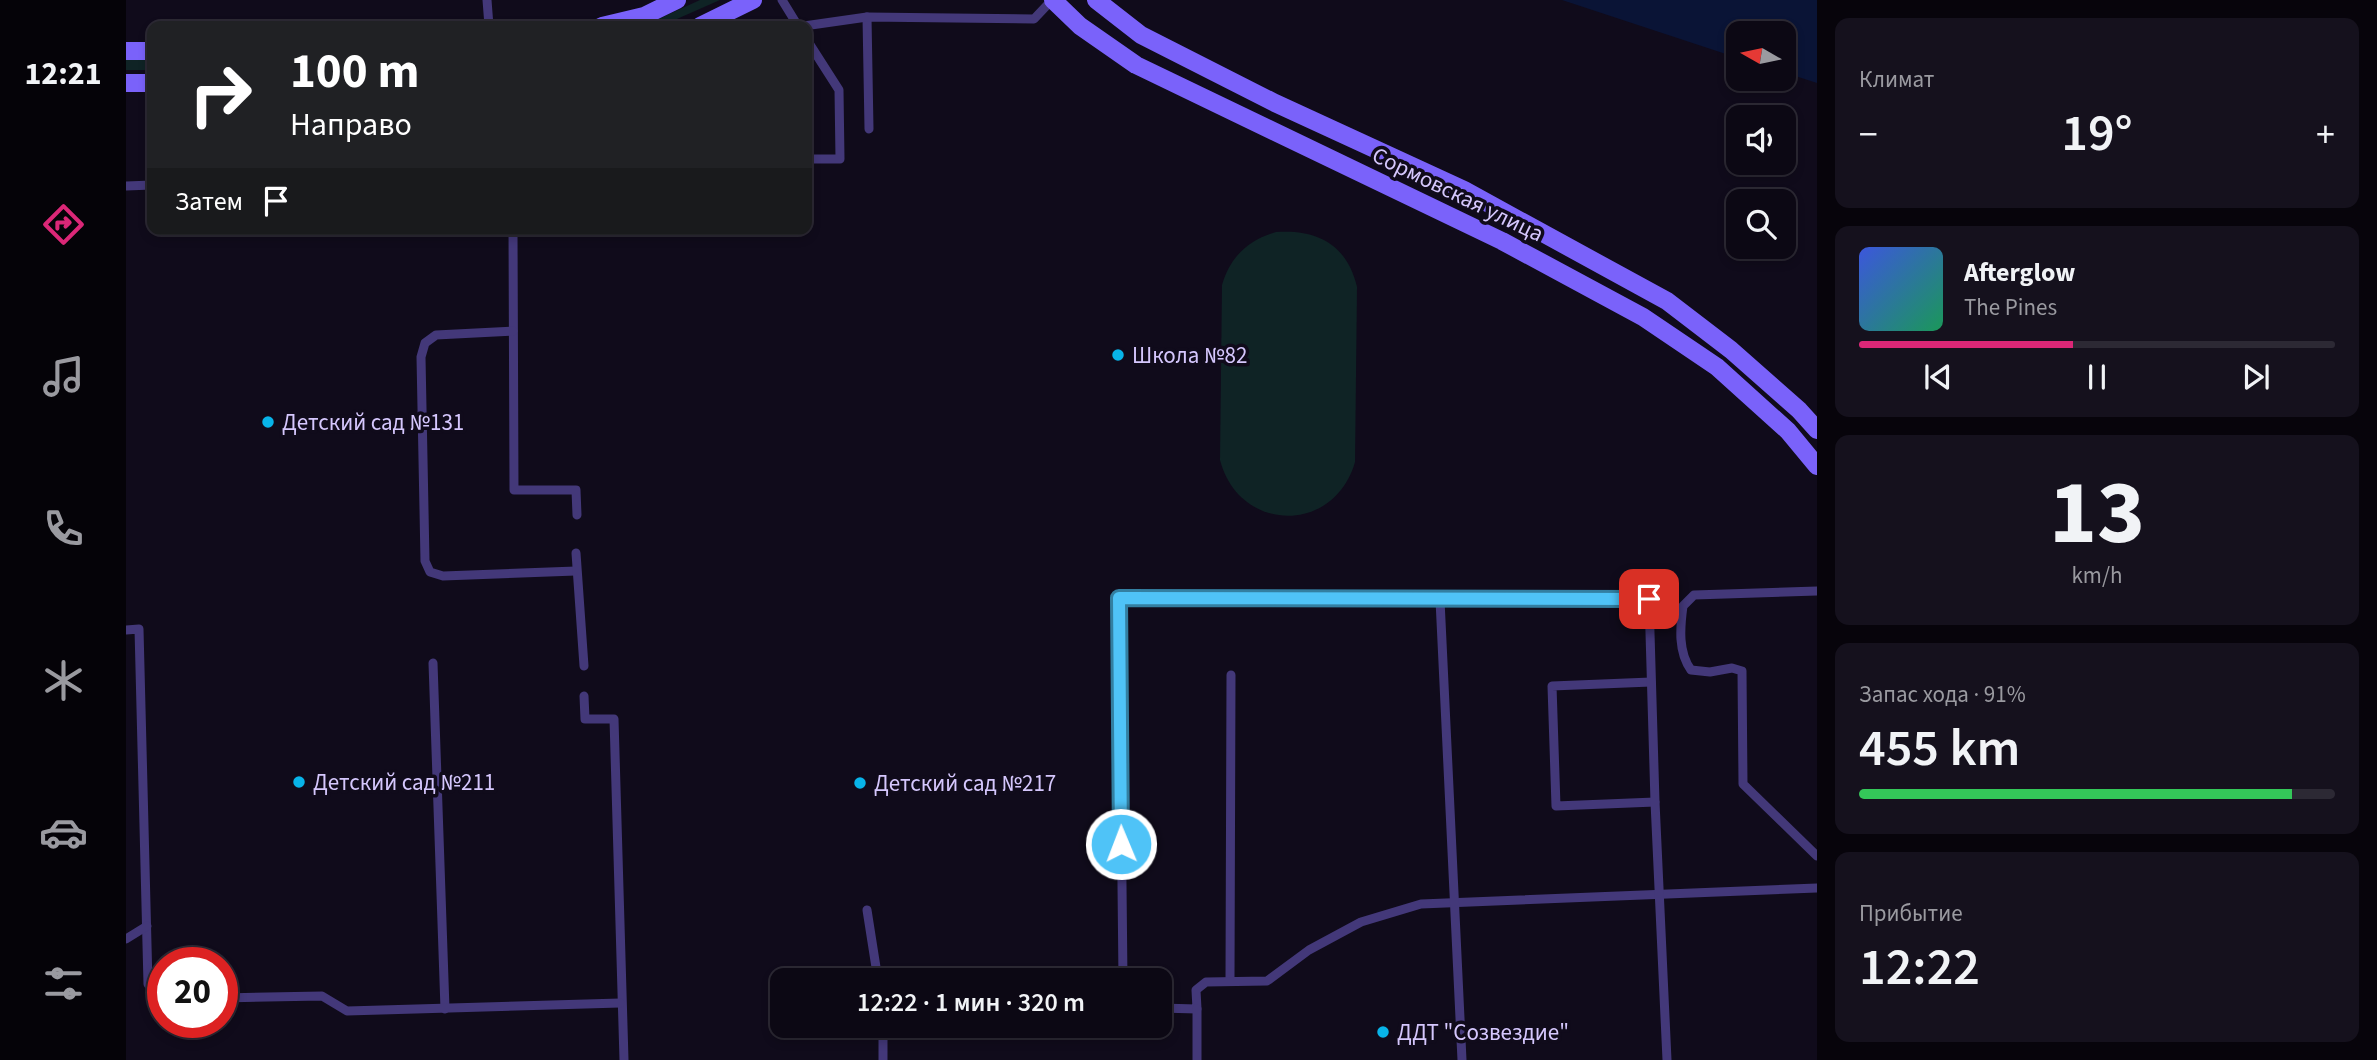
<!DOCTYPE html>
<html lang="ru">
<meta charset="utf-8">
<style>
:root{--surface:#0c0814;--page:#15111d;--text:#f1f3f6;--muted:#9a9aa0;--line:#2c2934;--accent:#db2777}
body{margin:0;font-family:"Source Sans 3",sans-serif;background:var(--page);color:var(--text);height:100vh;display:flex;flex-direction:column;font-size:26px;white-space:nowrap}
*{box-sizing:border-box;margin:0}
p{font-size:23px;color:var(--muted)}
.icon{flex:none;width:38px;height:38px;fill:none;stroke:currentColor;stroke-width:2;stroke-linecap:round;stroke-linejoin:round}
.map{position:relative;flex:1;overflow:hidden}
.sheet{display:flex;flex-direction:column;gap:18px;padding:18px;background:#07040b;width:560px}
.sheet>*{flex:none}
.banner{position:absolute;left:21px;top:21px;width:665px;height:214px;border-radius:14px;box-shadow:0 4px 10px #0003,0 0 0 2px var(--line);background:#202124;color:#fff;overflow:hidden}
.needle{width:46px;rotate:279deg}
.tools{position:absolute;left:1600px;top:21px;display:grid;gap:14px}
.tools a{display:grid;place-items:center;width:70px;height:70px;border-radius:14px;background:var(--surface);box-shadow:0 4px 10px #0003,0 0 0 2px var(--line);font-size:35px}
.speed{position:absolute;left:21px;top:947px;display:flex;gap:14px;font-size:35px;font-weight:700;text-align:center}
.speed>*{display:grid;place-content:center;width:91px;height:91px;border-radius:50%;background:var(--surface);box-shadow:0 4px 10px #0003,0 0 0 2px var(--line);line-height:1}
.speed .limit{border:10px solid #d22;background:#fff;color:#111}
.pin{position:absolute;display:grid;place-items:center;width:60px;height:60px;color:#fff;margin:-30px;border-radius:14px;box-shadow:0 4px 10px #0006}
.me{position:absolute;width:77px;margin:-38px;rotate:359deg;stroke-linejoin:round;filter:drop-shadow(0 0 5px #0008)}
.turn{display:flex;align-items:center;gap:24px;height:147px;padding:0 28px;font-size:32px}
.turn .icon{width:91px;height:91px;stroke-width:2.5}
.turn b{display:block;font-size:49px;line-height:60px}
.then{display:flex;align-items:center;height:66px;padding:0 28px;background:#0003;gap:14px;font-size:26px}
.big{font-size:52px;font-weight:600;line-height:1.1}
.sheet .widget{flex:1;display:flex;flex-direction:column;justify-content:center;gap:10px;min-width:0;padding:0 24px;border-radius:14px;background:var(--page)}
.sheet .dial{align-items:center;gap:0}
.dial b{font-size:91px;line-height:1}
.song{display:flex;align-items:center;gap:21px}
.cover{width:84px;height:84px;border-radius:10px;background:linear-gradient(135deg,hsl(230 70% 55%),hsl(150 70% 35%))}
.played{height:7px;border-radius:4px;background:linear-gradient(90deg,var(--accent) 45%,var(--line) 45%)}
.keys{display:flex;justify-content:space-around;direction:ltr}
.heat{display:flex;justify-content:space-between;align-items:center;font-size:38px;direction:ltr}
.charge{height:10px;border-radius:5px;background:linear-gradient(90deg,#34c759 91%,var(--line) 0)}
.trip{position:absolute;left:644px;top:968px;width:402px;height:70px;border-radius:14px;background:var(--surface);box-shadow:0 4px 10px #0003,0 0 0 2px var(--line);font-weight:600;line-height:70px;text-align:center}
main{display:flex;flex:1;min-height:0}
.tabs{display:flex;flex-direction:column;width:126px;justify-content:space-around;align-items:center;background:#050308;color:var(--muted)}
.tabs .icon{width:49px;height:49px}
.tabs .on{color:var(--accent)}
.tabs b{font-size:32px;color:var(--text)}
.map>svg:first-child{display:block}
.green{fill:#0f2325}
.water{fill:#0a1436}
.lines{fill:none;stroke-linecap:round;stroke-linejoin:round}
.lane{stroke:#433879;stroke-width:9}
.secondary{stroke:#7a62fa;stroke-width:18}
.route-casing{stroke:#337fa1;stroke-width:18}
.route{stroke:#4fc3f7;stroke-width:12}
.poi-dot{fill:#08b4e9;stroke:#100b1b;stroke-width:2.5}
.labels{text-anchor:middle;stroke-width:7;stroke-linejoin:round;paint-order:stroke}
.street-label{font-size:23px;fill:#d5c7fd;stroke:#100b1b}
.poi-label{font-size:23px;fill:#d5c7fd;stroke:#100b1b;text-anchor:start}
</style>
<main>
<nav class="tabs">
<b>12:21</b>
<svg class="icon on" aria-label="directions" viewBox="0 0 24 24"><path d="M12 3l9 9-9 9-9-9zM9 14v-3h6M13 9l2 2-2 2"/></svg>
<svg class="icon" aria-label="music" viewBox="0 0 24 24"><path d="M9 18V5l10-2v13"/><circle cx="6" cy="18" r="3"/><circle cx="16" cy="16" r="3"/></svg>
<svg class="icon" aria-label="phone" viewBox="0 0 24 24"><path d="M5 4h4l2 5-3 2q2 4 5 5l2-3 5 2v4C11 20 4 13 5 4z"/></svg>
<svg class="icon" aria-label="climate" viewBox="0 0 24 24"><path d="M12 3v18M4 7l16 10M4 17L20 7"/></svg>
<svg class="icon" aria-label="car" viewBox="0 0 24 24"><path d="M5 17H2v-5l4-1 3-4h7l3 4 3 1v5h-3M9 17h6M6 11h13"/><circle cx="7" cy="17" r="2"/><circle cx="17" cy="17" r="2"/></svg>
<svg class="icon" aria-label="filters" viewBox="0 0 24 24"><path d="M4 7h16M4 17h16"/><circle cx="9" cy="7" r="2"/><circle cx="15" cy="17" r="2"/></svg>
</nav>
<div class="map">
<svg width="1691" height="1060" viewBox="0 0 1691 1060">
<rect width="100%" height="100%" fill="#100b1b"/>
<!-- green -->
<g class="green">
<polygon points="574,0 594,0 535,26 509,26 528,21"/>
<rect x="0" y="58" width="26" height="12"/>
<path d="M1150,232C1192,229 1221,245 1231,287L1229,462C1208,535 1113,533 1094,460L1096,285C1104,257 1122,240 1150,232Z"/>
</g>
<!-- water -->
<polygon class="water" points="1436,0 1691,0 1691,83 1657,72 1657,33 1612,33 1612,58"/>
<g class="lines">
<!-- lane -->
<g class="lane">
<polyline points="361,0 363,26"/>
<polyline points="656,0 672,26"/>
<polyline points="741,17 743,129"/>
<polyline points="678,26 741,17 908,19 926,0"/>
<polyline points="681,40 713,90 714,159 681,159"/>
<polyline points="0,186 26,185"/>
<polyline points="387,229 388,490 450,490 451,515"/>
<polyline points="387,331 310,335 299,343 295,357 299,561 304,572 317,576 450,571"/>
<polyline points="450,553 458,666"/>
<path d="M1691,591L1568,595L1557,606C1554,628 1552,652 1565,670L1584,672L1606,668L1616,671L1617,784L1691,856"/>
<polyline points="0,630 13,629 22,984 28,993 37,999"/>
<polyline points="307,663 319,1009"/>
<polyline points="1525,682 1426,686 1430,806 1529,802"/>
<polyline points="458,696 459,719 488,719 498,1060"/>
<polyline points="741,910 752,980"/>
<polyline points="0,939 21,926"/>
<polyline points="997,980 993,598 1314,600"/>
<polyline points="1104,980 1105,675"/>
<polyline points="96,998 196,996 221,1011 494,1003"/>
<polyline points="1034,1008 1071,1009 1070,990 1080,982 1141,981 1183,950 1235,922 1295,904 1691,888"/>
<polyline points="1071,1009 1071,1060"/>
<polyline points="757,1026 757,1060"/>
<polyline points="1336,1060 1314,600 1523,599 1529,802 1541,1060"/>
</g>
<!-- secondary -->
<g class="secondary">
<polyline points="927,0 954,26 1010,65 1376,241 1517,317 1591,367 1662,431 1691,466"/>
<polyline points="970,0 1015,35 1149,103 1338,190 1541,301 1605,350 1673,410 1691,430"/>
<polyline points="476,26 518,16 551,0"/>
<polyline points="574,26 627,0"/>
<polyline points="0,51 26,51"/>
<polyline points="0,83 26,83"/>
</g>
</g>
<g class="lines">
<defs>
<polyline id="route" points="995,844 993,598 1523,599"/>
</defs>
<!-- route casing -->
<use href="#route" class="route-casing"/>
<!-- route -->
<use href="#route" class="route"/>
</g>
<!-- markers -->
<g class="poi-dot">
<circle cx="992" cy="355" r="7"/>
<circle cx="142" cy="422" r="7"/>
<circle cx="173" cy="782" r="7"/>
<circle cx="734" cy="783" r="7"/>
<circle cx="1257" cy="1032" r="7"/>
</g>
<g class="labels">
<!-- street labels -->
<g class="street-label">
<text transform="translate(1332 194) rotate(26)" y="8">Сормовская улица</text>
</g>
<!-- poi labels -->
<g class="poi-label">
<text x="1006" y="363">Школа №82</text>
<text x="156" y="430">Детский сад №131</text>
<text x="187" y="790">Детский сад №211</text>
<text x="748" y="791">Детский сад №217</text>
<text x="1271" y="1040">ДДТ "Созвездие"</text>
</g>
</g>
</svg>
<div class="tools">
<a><svg class="needle" viewBox="-14 -14 28 28"><path d="M0-13l5 13h-10z" fill="#e53935"/><path d="M0 13l5-13h-10z" fill="#9a9aa0"/></svg></a>
<a><svg class="icon" aria-label="sound" viewBox="0 0 24 24"><path d="M4 9h4l5-4v14l-5-4H4zM17 9q2 3 0 6"/></svg></a>
<a><svg class="icon" aria-label="search" viewBox="0 0 24 24"><circle cx="10" cy="10" r="6"/><path d="M15 15l6 6"/></svg></a>
</div>
<div class="speed"><div class="limit">20</div></div>
<div class="pin" style="left:1523px;top:599px;background:#d93025"><svg class="icon" aria-label="arrive" viewBox="0 0 24 24"><path d="M6 21V4h12l-3 4 3 4H6"/></svg></div>
<svg class="me" style="left:995px;top:844px" viewBox="-20 -20 40 40"><circle r="17" fill="#4fc3f7" stroke="#fff" stroke-width="3"/><path d="M0-11L8 9 0 5-8 9z" fill="#fff"/></svg>
<div class="trip">12:22 · 1 мин · 320 m</div>
<div class="banner">
<div class="turn"><svg class="icon" aria-label="right" viewBox="0 0 24 24"><path d="M7 20v-9h11M14 6l5 5-5 5"/></svg><div><b>100 m</b>Направо</div></div>
<div class="then">Затем<svg class="icon" aria-label="arrive" viewBox="0 0 24 24"><path d="M6 21V4h12l-3 4 3 4H6"/></svg></div>
</div>
</div>
<section class="sheet">
<div class="widget"><p>Климат</p>
<div class="heat"><a>−</a><b class="big">19°</b><a>+</a></div>
</div>
<div class="widget">
<div class="song"><i class="cover"></i><div><b>Afterglow</b><p>The Pines</p></div></div>
<div class="played"></div>
<div class="keys"><svg class="icon" aria-label="previous" viewBox="0 0 24 24"><path d="M18 5L8 12l10 7zM5 5v14"/></svg><svg class="icon" aria-label="pause" viewBox="0 0 24 24"><path d="M8 5v14M16 5v14"/></svg><svg class="icon" aria-label="next" viewBox="0 0 24 24"><path d="M6 5l10 7-10 7zM19 5v14"/></svg></div>
</div>
<div class="widget dial"><b>13</b><p>km/h</p></div>
<div class="widget"><p>Запас хода · 91%</p><b class="big">455 km</b><div class="charge"></div></div>
<div class="widget"><p>Прибытие</p><b class="big">12:22</b></div>
</section>
</main>
